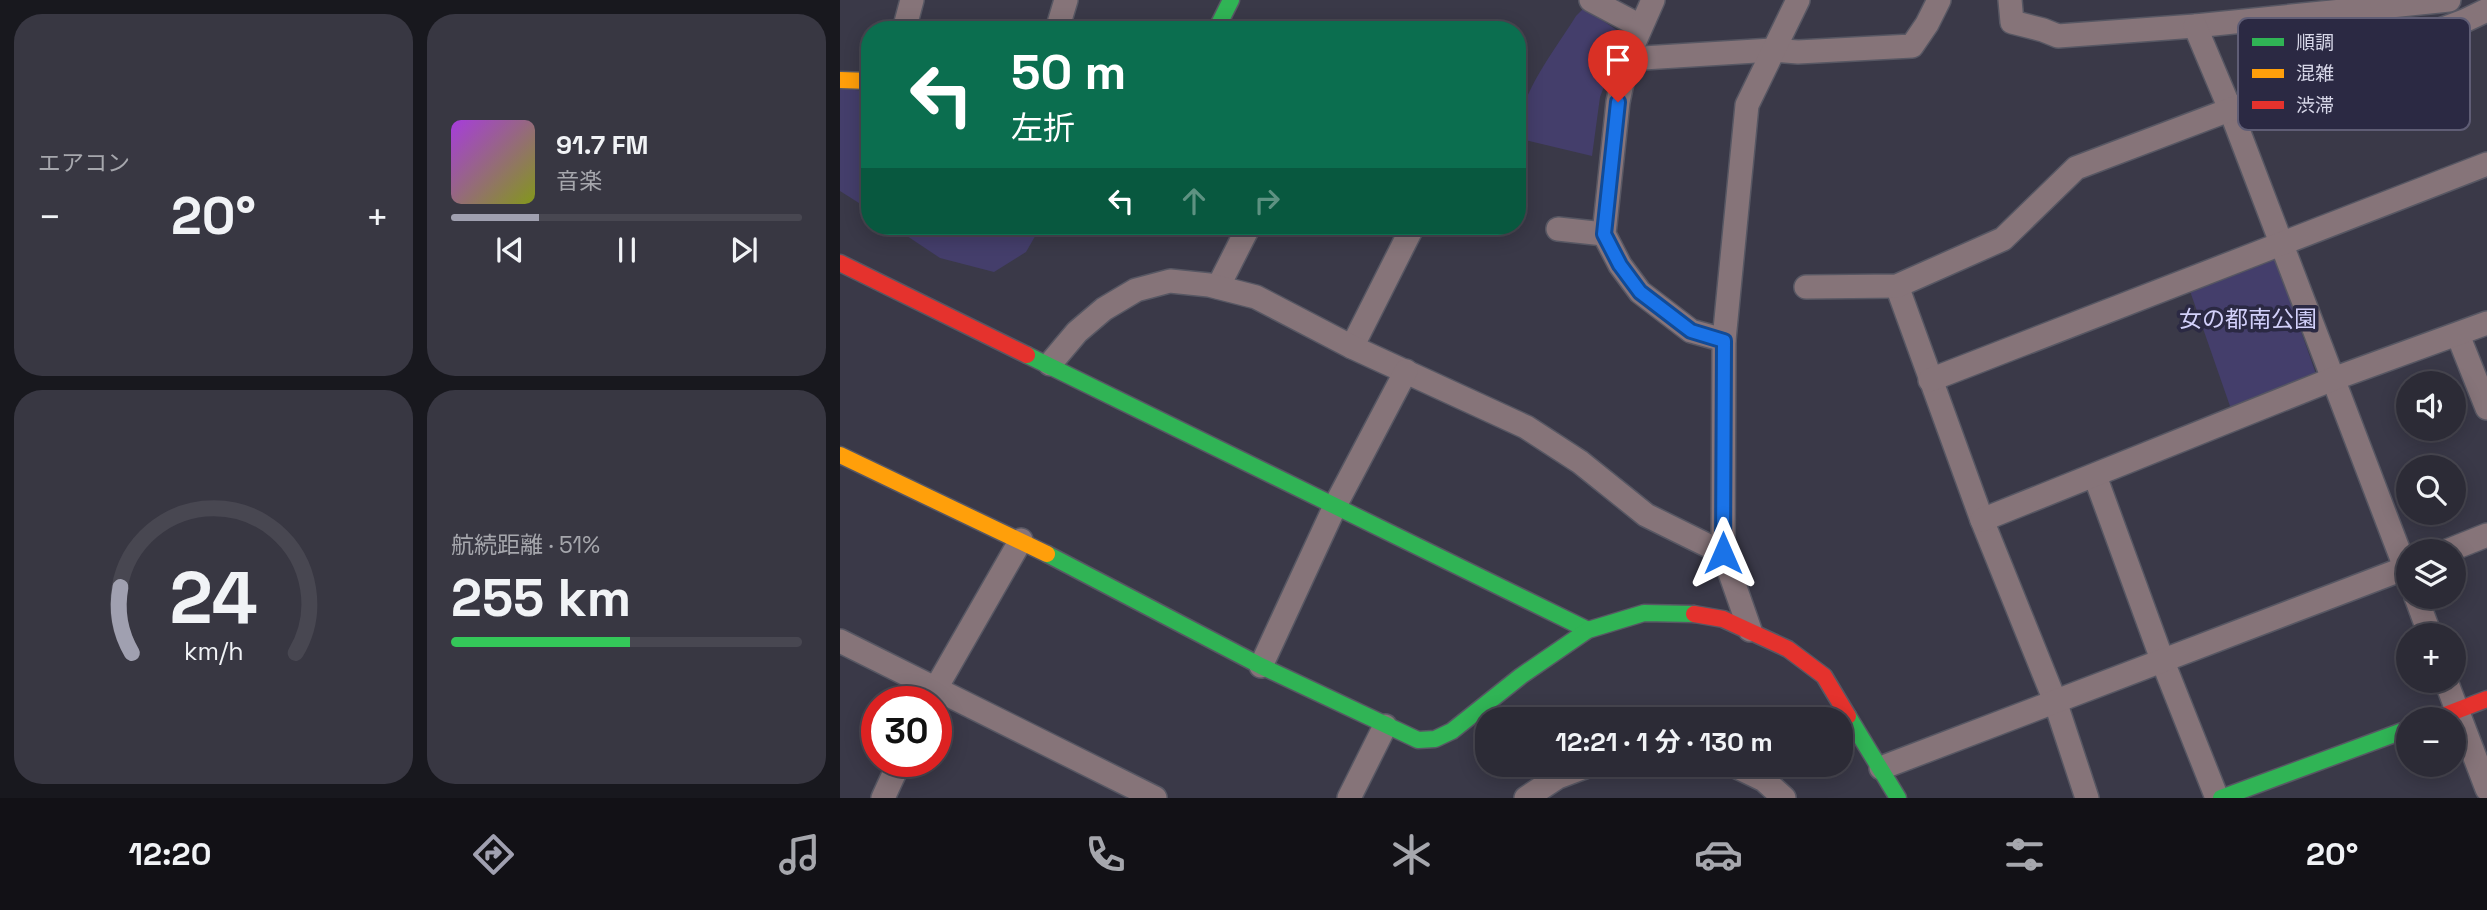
<!DOCTYPE html>
<html lang="ja">
<meta charset="utf-8">
<style>
:root{--surface:#2c2b36;--page:#383742;--text:#f1f3f6;--muted:#a6a7ad;--line:#484751;--accent:#a0a0b0}
body{margin:0;font-family:"Space Grotesk","Noto Sans JP",sans-serif;background:var(--page);color:var(--text);height:100vh;display:flex;flex-direction:column;font-size:26px;white-space:nowrap}
*{box-sizing:border-box;margin:0}
p{font-size:23px;color:var(--muted)}
.icon{flex:none;width:38px;height:38px;fill:none;stroke:currentColor;stroke-width:2;stroke-linecap:round;stroke-linejoin:round}
.map{position:relative;flex:1;overflow:hidden}
.panel{display:flex;flex-direction:column;gap:14px;padding:14px;background:#18181e;width:840px}
.panel>*{flex:none}
.guide{position:absolute;left:21px;top:21px;width:665px;height:214px;border-radius:28px;box-shadow:0 4px 18px #0003,0 0 0 2px var(--line);background:#0b6e4f;color:#fff;overflow:hidden}
.controls{position:absolute;left:1556px;top:371px;display:grid;gap:14px}
.controls a{display:grid;place-items:center;width:70px;height:70px;border-radius:50%;background:var(--surface);box-shadow:0 4px 18px #0003,0 0 0 2px var(--line);font-size:35px}
.speed{position:absolute;left:21px;top:686px;display:flex;gap:14px;font-size:35px;font-weight:700;text-align:center}
.speed>*{display:grid;place-content:center;width:91px;height:91px;border-radius:50%;background:var(--surface);box-shadow:0 4px 18px #0003,0 0 0 2px var(--line);line-height:1}
.speed .limit{border:10px solid #d22;background:#fff;color:#111}
.pin{position:absolute;display:grid;place-items:center;width:60px;height:60px;color:#fff;margin:-72px -30px;border-radius:50% 50% 50% 0;rotate:-45deg;box-shadow:0 0 7px #0007}
.pin .icon{rotate:45deg}
.me{position:absolute;width:77px;margin:-38px;rotate:0deg;stroke-linejoin:round;filter:drop-shadow(0 0 5px #0008)}
.turn{display:flex;align-items:center;gap:24px;height:147px;padding:0 35px;font-size:32px}
.turn .icon{width:91px;height:91px;stroke-width:2.5}
.turn b{display:block;font-size:49px;line-height:60px}
.lanes{display:flex;align-items:center;height:66px;padding:0 35px;background:#0003;justify-content:center;gap:35px;direction:ltr}
.lanes .off{opacity:.35}
.big{font-size:52px;font-weight:700;line-height:1.1}
.panel .card{flex:1;display:flex;flex-direction:column;justify-content:center;gap:10px;min-width:0;padding:0 24px;border-radius:28px;background:var(--page)}
.panel .dial{align-items:center;gap:0}
.dial svg{height:182px;overflow:visible;fill:none;stroke:var(--line);stroke-width:7;stroke-linecap:round;text-anchor:middle}
.dial text{fill:var(--text);stroke:none}
.song{display:flex;align-items:center;gap:21px}
.cover{width:84px;height:84px;border-radius:10px;background:linear-gradient(135deg,hsl(280 70% 55%),hsl(70 70% 35%))}
.played{height:7px;border-radius:4px;background:linear-gradient(90deg,var(--accent) 25%,var(--line) 25%)}
.keys{display:flex;justify-content:space-around;direction:ltr}
.heat{display:flex;justify-content:space-between;align-items:center;font-size:38px;direction:ltr}
.charge{height:10px;border-radius:5px;background:linear-gradient(90deg,#34c759 51%,var(--line) 0)}
.panel .tiles{flex:1;display:grid;gap:14px;grid-template-columns:repeat(2,1fr)}
.trip{position:absolute;left:635px;top:707px;width:378px;height:70px;border-radius:28px;background:var(--surface);box-shadow:0 4px 18px #0003,0 0 0 2px var(--line);font-weight:700;line-height:70px;text-align:center}
.tab-bar{display:flex;height:112px;justify-content:space-around;align-items:center;background:#121116;color:var(--muted)}
.tab-bar .icon{width:49px;height:49px}
.tab-bar .active{color:var(--accent)}
.tab-bar b{font-size:32px;color:var(--text)}
main{display:flex;flex:1;min-height:0}
.map>svg:first-child{display:block}
.green{fill:#443e6b}
.lines{fill:none;stroke-linecap:round;stroke-linejoin:round}
.street-casing{stroke:#575763;stroke-width:26}
.fast-casing{stroke:#575763;stroke-width:19}
.slow-casing{stroke:#575763;stroke-width:19}
.jam-casing{stroke:#575763;stroke-width:19}
.street{stroke:#867479;stroke-width:23}
.fast{stroke:#30b455;stroke-width:16}
.slow{stroke:#ff9f0a;stroke-width:16}
.jam{stroke:#e5322d;stroke-width:16}
.route-casing{stroke:#114b97;stroke-width:18}
.route{stroke:#1a73e8;stroke-width:12}
.labels{text-anchor:middle;stroke-width:7;stroke-linejoin:round;paint-order:stroke}
.park-label{font-size:23px;fill:#d2d0fa;stroke:#2b2943}
.key{fill:#2b2943;stroke:#5f5d75;stroke-width:2}
.key-label{font-size:19px;fill:#d7d7e8}
</style>
<main>
<section class="panel">
<div class="tiles">
<div class="card"><p>エアコン</p>
<div class="heat"><a>−</a><b class="big">20°</b><a>+</a></div>
</div>
<div class="card">
<div class="song"><i class="cover"></i><div><b>91.7 FM</b><p>音楽</p></div></div>
<div class="played"></div>
<div class="keys"><svg class="icon" aria-label="previous" viewBox="0 0 24 24"><path d="M18 5L8 12l10 7zM5 5v14"/></svg><svg class="icon" aria-label="pause" viewBox="0 0 24 24"><path d="M8 5v14M16 5v14"/></svg><svg class="icon" aria-label="next" viewBox="0 0 24 24"><path d="M6 5l10 7-10 7zM19 5v14"/></svg></div>
</div>
<div class="card dial"><svg viewBox="0 0 100 80">
<path d="M14 69A42 42 0 1 1 86 69"/>
<path d="M14 69A42 42 0 0 1 9 40" stroke="#a0a0b0"/>
<text x="50" y="56" font-size="32" font-weight="700">24</text>
<text x="50" y="72" font-size="11">km/h</text>
</svg></div>
<div class="card"><p>航続距離 · 51%</p><b class="big">255 km</b><div class="charge"></div></div>
</div>
</section>
<div class="map">
<svg width="1647" height="798" viewBox="0 0 1647 798">
<rect width="100%" height="100%" fill="#3a3948"/>
<!-- green -->
<g class="green">
<path d="M744,8L784,35L760,97L752,156L677,138C677,97 715,50 736,16Z"/>
<polygon points="0,88 30,92 30,210 0,191"/>
<polygon points="52,226 201,226 186,252 154,272 100,258"/>
<polygon points="1435,257 1476,374 1391,409 1350,291"/>
</g>
<g class="lines">
<defs>
<g id="street">
<polyline points="751,0 800,26"/>
<polyline points="813,0 787,59 778,102 764,234 780,265 800,292 851,331 884,340"/>
<polyline points="1170,0 1172,22 1203,30 1218,36 1355,26 1609,0"/>
<polyline points="1355,26 1390,109 1568,575"/>
<polyline points="64,30 72,0"/>
<polyline points="217,30 226,0"/>
<polyline points="787,59 932,50 958,52 1072,46 1087,24 1099,0"/>
<polyline points="718,229 764,234"/>
<polyline points="1057,286 1142,520 1215,701 1247,798"/>
<polyline points="378,287 409,226"/>
<polyline points="966,287 1057,286 1163,239 1236,168 1624,21 1647,10"/>
<polyline points="1618,335 1647,408"/>
<polyline points="512,347 573,226"/>
<polyline points="210,364 237,332 264,309 296,290 330,281 369,285 416,297 512,347 686,427 740,462 806,515 883,553"/>
<polyline points="1090,380 1647,164"/>
<polyline points="1255,476 1323,662 1377,798"/>
<polyline points="1142,520 1493,379 1647,323"/>
<polyline points="1607,551 1647,535"/>
<polyline points="1576,597 1590,635"/>
<polyline points="910,630 883,553 884,340 907,105 958,0"/>
<polyline points="0,641 315,798"/>
<polyline points="421,666 496,504 566,371"/>
<polyline points="1606,681 1647,789"/>
<polyline points="88,702 181,540"/>
<polyline points="893,765 924,780 944,798"/>
<polyline points="1041,768 1568,567"/>
<polyline points="43,798 60,761"/>
<polyline points="509,798 545,726"/>
<polyline points="686,798 718,777 750,765"/>
</g>
<g id="fast">
<polyline points="376,30 391,0"/>
<polyline points="187,355 748,630"/>
<polyline points="207,554 421,666 578,740 595,739 612,731 681,676 748,630 804,613 854,614"/>
<polyline points="1008,716 1058,798"/>
<polyline points="1381,798 1568,729"/>
</g>
<g id="slow">
<polyline points="0,80 30,81"/>
<polyline points="0,455 207,554"/>
</g>
<g id="jam">
<polyline points="0,263 187,355"/>
<polyline points="854,614 883,619 948,649 984,676 1008,716"/>
<polyline points="1595,719 1647,699"/>
</g>
</defs>
<!-- street casing -->
<use href="#street" class="street-casing"/>
<!-- fast casing -->
<use href="#fast" class="fast-casing"/>
<!-- slow casing -->
<use href="#slow" class="slow-casing"/>
<!-- jam casing -->
<use href="#jam" class="jam-casing"/>
<!-- street -->
<use href="#street" class="street"/>
<!-- fast -->
<use href="#fast" class="fast"/>
<!-- slow -->
<use href="#slow" class="slow"/>
<!-- jam -->
<use href="#jam" class="jam"/>
</g>
<g class="lines">
<defs>
<polyline id="route" points="778,102 764,234 780,265 800,292 851,331 884,341 883,553"/>
</defs>
<!-- route casing -->
<use href="#route" class="route-casing"/>
<!-- route -->
<use href="#route" class="route"/>
</g>
<g class="labels">
<!-- park labels -->
<g class="park-label">
<text x="1408" y="327">女の都南公園</text>
</g>
</g>
<!-- legend -->
<rect x="1398" y="18" width="232" height="112" rx="10" class="key"/>
<rect x="1412" y="38" width="32" height="8" fill="#30b455"/>
<rect x="1412" y="69" width="32" height="9" fill="#ff9f0a"/>
<rect x="1412" y="101" width="32" height="8" fill="#e5322d"/>
<g class="key-label">
<text x="1456" y="49">順調</text>
<text x="1456" y="80">混雑</text>
<text x="1456" y="112">渋滞</text>
</g>
</svg>
<div class="controls">
<a><svg class="icon" aria-label="sound" viewBox="0 0 24 24"><path d="M4 9h4l5-4v14l-5-4H4zM17 9q2 3 0 6"/></svg></a>
<a><svg class="icon" aria-label="search" viewBox="0 0 24 24"><circle cx="10" cy="10" r="6"/><path d="M15 15l6 6"/></svg></a>
<a><svg class="icon" aria-label="layers" viewBox="0 0 24 24"><path d="M12 4l9 5-9 5-9-5zM3 14l9 5 9-5"/></svg></a>
<a>+</a>
<a>−</a>
</div>
<div class="speed"><div class="limit">30</div></div>
<div class="pin" style="left:778px;top:102px;background:#d93025"><svg class="icon" aria-label="arrive" viewBox="0 0 24 24"><path d="M6 21V4h12l-3 4 3 4H6"/></svg></div>
<svg class="me" style="left:883px;top:553px" viewBox="-20 -20 40 40"><path d="M0-17L14 15 0 8-14 15z" fill="#1a73e8" stroke="#fff" stroke-width="4"/></svg>
<div class="trip">12:21 · 1 分 · 130 m</div>
<div class="guide">
<div class="turn"><svg class="icon" aria-label="left" viewBox="0 0 24 24"><path d="M17 20v-9H6M10 6l-5 5 5 5"/></svg><div><b>50 m</b>左折</div></div>
<div class="lanes"><svg class="icon" aria-label="left" viewBox="0 0 24 24"><path d="M17 20v-9H6M10 6l-5 5 5 5"/></svg><svg class="icon off" aria-label="ahead" viewBox="0 0 24 24"><path d="M12 20V5M6 11l6-6 6 6"/></svg><svg class="icon off" aria-label="right" viewBox="0 0 24 24"><path d="M7 20v-9h11M14 6l5 5-5 5"/></svg></div>
</div>
</div>
</main>
<nav class="tab-bar">
<b>12:20</b>
<svg class="icon active" aria-label="directions" viewBox="0 0 24 24"><path d="M12 3l9 9-9 9-9-9zM9 14v-3h6M13 9l2 2-2 2"/></svg>
<svg class="icon" aria-label="music" viewBox="0 0 24 24"><path d="M9 18V5l10-2v13"/><circle cx="6" cy="18" r="3"/><circle cx="16" cy="16" r="3"/></svg>
<svg class="icon" aria-label="phone" viewBox="0 0 24 24"><path d="M5 4h4l2 5-3 2q2 4 5 5l2-3 5 2v4C11 20 4 13 5 4z"/></svg>
<svg class="icon" aria-label="climate" viewBox="0 0 24 24"><path d="M12 3v18M4 7l16 10M4 17L20 7"/></svg>
<svg class="icon" aria-label="car" viewBox="0 0 24 24"><path d="M5 17H2v-5l4-1 3-4h7l3 4 3 1v5h-3M9 17h6M6 11h13"/><circle cx="7" cy="17" r="2"/><circle cx="17" cy="17" r="2"/></svg>
<svg class="icon" aria-label="filters" viewBox="0 0 24 24"><path d="M4 7h16M4 17h16"/><circle cx="9" cy="7" r="2"/><circle cx="15" cy="17" r="2"/></svg>
<b>20°</b>
</nav>
